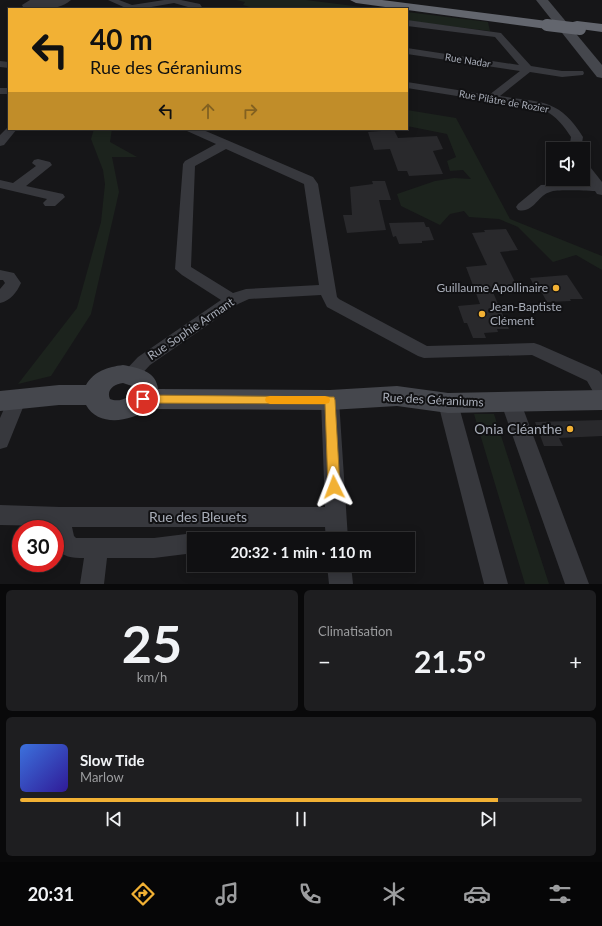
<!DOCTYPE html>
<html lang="fr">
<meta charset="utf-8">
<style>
:root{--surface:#101012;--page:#1e1e20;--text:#f1f3f6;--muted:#9c9d9f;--line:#303032;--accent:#f2b134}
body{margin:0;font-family:Lato,sans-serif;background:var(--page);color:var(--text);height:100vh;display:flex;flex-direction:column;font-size:15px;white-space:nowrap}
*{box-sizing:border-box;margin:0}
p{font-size:13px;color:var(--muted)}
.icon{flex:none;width:22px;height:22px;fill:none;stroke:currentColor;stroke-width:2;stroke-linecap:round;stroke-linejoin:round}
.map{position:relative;height:584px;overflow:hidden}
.sheet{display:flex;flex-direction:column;gap:6px;padding:6px;background:#09090a;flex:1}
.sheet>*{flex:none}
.banner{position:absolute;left:8px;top:8px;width:400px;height:122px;border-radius:0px;box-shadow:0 2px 10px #0003,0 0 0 1px var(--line);background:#f2b134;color:#111;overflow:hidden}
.tools{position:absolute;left:546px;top:142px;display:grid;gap:8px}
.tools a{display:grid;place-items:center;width:44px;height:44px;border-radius:0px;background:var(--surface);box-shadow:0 2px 10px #0003,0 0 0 1px var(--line);font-size:20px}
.speed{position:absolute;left:12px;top:520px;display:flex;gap:8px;font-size:20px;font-weight:700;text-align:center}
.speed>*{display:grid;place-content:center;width:52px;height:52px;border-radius:50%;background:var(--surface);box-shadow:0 2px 10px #0003,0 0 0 1px var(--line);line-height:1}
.speed .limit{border:6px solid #d22;background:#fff;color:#111}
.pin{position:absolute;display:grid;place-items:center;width:34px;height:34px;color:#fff;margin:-17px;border:2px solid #fff;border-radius:50%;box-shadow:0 1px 4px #0007}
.me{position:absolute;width:44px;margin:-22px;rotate:357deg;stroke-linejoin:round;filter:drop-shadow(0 0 3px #0008)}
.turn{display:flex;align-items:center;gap:14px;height:84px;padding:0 16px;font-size:18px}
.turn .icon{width:52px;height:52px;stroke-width:2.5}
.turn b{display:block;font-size:28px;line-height:34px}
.lanes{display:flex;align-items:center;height:38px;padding:0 16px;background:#0003;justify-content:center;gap:20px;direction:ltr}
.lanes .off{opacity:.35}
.big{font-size:30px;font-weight:700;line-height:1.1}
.sheet .card{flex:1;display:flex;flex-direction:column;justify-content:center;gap:6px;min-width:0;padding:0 14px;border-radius:6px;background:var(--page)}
.sheet .dial{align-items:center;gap:0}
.dial b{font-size:52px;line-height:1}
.song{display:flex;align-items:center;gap:12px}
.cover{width:48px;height:48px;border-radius:6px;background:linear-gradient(135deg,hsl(220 70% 55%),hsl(250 70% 35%))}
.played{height:4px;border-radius:2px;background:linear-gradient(90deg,var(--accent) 85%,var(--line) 85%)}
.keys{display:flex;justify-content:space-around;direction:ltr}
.heat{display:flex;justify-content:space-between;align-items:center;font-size:22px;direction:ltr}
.sheet .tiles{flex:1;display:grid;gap:6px;grid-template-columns:1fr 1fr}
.card:last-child{grid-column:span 2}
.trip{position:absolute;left:187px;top:532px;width:228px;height:40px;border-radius:0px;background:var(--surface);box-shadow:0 2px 10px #0003,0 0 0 1px var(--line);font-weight:700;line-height:40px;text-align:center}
.tab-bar{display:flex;height:64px;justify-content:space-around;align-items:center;background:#060607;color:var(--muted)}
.tab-bar .icon{width:28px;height:28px}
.tab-bar .on{color:var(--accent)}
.tab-bar b{font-size:18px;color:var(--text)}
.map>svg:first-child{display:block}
.green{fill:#1c231d}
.building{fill:#29292c}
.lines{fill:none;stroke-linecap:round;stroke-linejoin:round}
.street{fill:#37383d;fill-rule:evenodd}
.secondary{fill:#45474d;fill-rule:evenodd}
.highway{fill:#63666e;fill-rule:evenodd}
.highway-bridge{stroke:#63666e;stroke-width:12}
.route{fill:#f2b134;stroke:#9d7322}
.slow{fill:#f59e0b}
.poi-dot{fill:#f2b134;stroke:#111113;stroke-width:1.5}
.labels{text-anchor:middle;stroke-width:4;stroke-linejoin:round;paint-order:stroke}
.far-street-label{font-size:10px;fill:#a8adb8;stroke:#111113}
.poi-label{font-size:12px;fill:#a8adb8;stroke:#111113;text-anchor:end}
.street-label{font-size:12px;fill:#a8adb8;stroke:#111113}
.near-poi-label{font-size:14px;fill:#a8adb8;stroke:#111113;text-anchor:end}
.near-street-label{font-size:14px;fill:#a8adb8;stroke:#111113}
</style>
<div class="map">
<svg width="602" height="584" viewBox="0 0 602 584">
<rect width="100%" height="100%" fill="#161618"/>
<!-- green -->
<g class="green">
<polygon points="236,0 306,0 378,9 308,9 292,7 289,9 256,9 243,5 245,2"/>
<polygon points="407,12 488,22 490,31 407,21"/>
<polygon points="407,110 456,118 510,219 602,256 602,270 576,255 553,262 518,227 499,219 469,217 464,211 450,214 440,225 401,206 397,194 435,181 454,178 471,179 463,170 450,171 447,161 456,157 447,134 407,126"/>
<polygon points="94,129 112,129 110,142 137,157 112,157 119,192 91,314 51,376 18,384 77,308 101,222 105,184 103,170 91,139"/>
<polygon points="474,414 494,414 549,584 525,584"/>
</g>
<!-- building -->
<g class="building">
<polygon points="394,130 398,138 437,136 443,149 433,151 443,174 409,176 407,171 398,171 390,149 374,150 368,132"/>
<polygon points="372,181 385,181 391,200 379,200 386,230 347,233 343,215 352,215 350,187 373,184"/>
<polygon points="424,222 426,227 429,227 434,240 422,241 422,243 399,244 396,236 393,237 389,223"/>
<polygon points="506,229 518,250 500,252 517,286 501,287 503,289 492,290 509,329 497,329 498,332 484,333 486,338 473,338 467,323 464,323 458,306 480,304 466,267 487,265 472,233 485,232 484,230"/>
<polygon points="567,275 583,299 570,299 571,301 547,302 542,293 538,293 530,278"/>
<polygon points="602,420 602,436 559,438 563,446 544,446 535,422"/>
</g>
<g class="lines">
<!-- street -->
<g class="street">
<path d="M30,0H71C59,11 38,10 23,7L22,5Z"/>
<polygon points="108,0 119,0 132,5 164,0 181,0 200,4 203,9 195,9 174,3 140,9 128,9"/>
<path d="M407,20L501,33L531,66L562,71H583L584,73L583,75L562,77L530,72L500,96C541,103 559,98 583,137L581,149H569L571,137C564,126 556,116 544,110L407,88V82L489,95L520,71L407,54V48L519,65L495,37L407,26Z"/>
<polygon points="0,61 9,62 9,68 0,67"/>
<rect x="0" y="88" width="9" height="6"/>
<polygon points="9,126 9,129 17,129 4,145 0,146 0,135"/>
<path d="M185,129H201L313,177L318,184L337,297L339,299L427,346L534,343L540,345L599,371L602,375V397L595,395L587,381L532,355L424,358L418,356L327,307L321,295L249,299L238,304L150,365L137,379L131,381L125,379L122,374L138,357L221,300L182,275L175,269L183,164L185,161L216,144L187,131ZM226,149L304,184L319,285L246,289L233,293L191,267L195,166Z"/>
<polygon points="38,159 50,162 52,165 26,186 63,194 65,197 55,206 45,206 43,203 47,199 0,188 0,180 13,183 36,166 32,163 34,160"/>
<path d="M583,162L587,163L602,182V195L597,194L595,191C585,191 558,189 550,192C538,195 533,214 518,210L516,207L518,204L541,185L589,183L583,175Z"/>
<path d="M0,270L14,273L21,283C17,292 10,301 0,303V289L5,283L3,280H0Z"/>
<polygon points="17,393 24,395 26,400 7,447 0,449 0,418 10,395"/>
<path d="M330,393L337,395L339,400L348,539H326L325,527H72L74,536L76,538H154L194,533L202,536L204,539H194V553L154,558H107L104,584H80L84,558C72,558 63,557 55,548V529H50V526L0,525V505L60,507H325L321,400L323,395Z"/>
<polygon points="448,396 455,398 458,403 508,584 484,584 438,403 441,398"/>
<polygon points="511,396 518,398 521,403 589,584 565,584 501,403 504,398"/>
<polygon points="327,565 351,565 353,584 329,584"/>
</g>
<!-- secondary -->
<g class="secondary">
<polygon points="536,0 548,0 602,65 602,78 597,77"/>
<path d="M123,365C139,368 156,371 158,389L330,390L397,386L448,393L602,390V410L448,413L397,406L330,410L148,409C130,422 98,427 86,405H59L0,411V391L59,385H86C94,371 108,367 123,365ZM123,383L132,386C133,398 119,403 110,399C106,390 114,384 123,383Z"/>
</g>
<!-- highway -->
<g class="highway">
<polygon points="350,0 382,0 547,21 551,22 553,25 551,28 547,29 356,3"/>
<polygon points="577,21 602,24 602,32 573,28 571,25 573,22"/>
</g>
<!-- highway-bridge -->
<polyline class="highway-bridge" points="547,25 580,29"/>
</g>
<!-- route -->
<polygon class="route" points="143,395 334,397 335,400 340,487 339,491 334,492 330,491 328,487 325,404 143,403 139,402 138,399 139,396"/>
<!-- slow -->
<polygon class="slow" points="270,396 325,396 329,397 330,400 329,403 325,404 270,404 266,402 265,400 266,397"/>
<!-- markers -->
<g class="poi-dot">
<circle cx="556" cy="288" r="4"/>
<circle cx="482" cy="314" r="4"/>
<circle cx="570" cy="429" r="4"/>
</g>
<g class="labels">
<!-- far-street labels -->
<g class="far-street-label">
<text transform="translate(468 60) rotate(9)" y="4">Rue Nadar</text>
<text transform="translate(504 101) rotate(10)" y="4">Rue Pilâtre de Rozier</text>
</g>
<!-- poi labels -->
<g class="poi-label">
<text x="548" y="292">Guillaume Apollinaire</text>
<text x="490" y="311" text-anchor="start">Jean-Baptiste<tspan x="490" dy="14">Clément</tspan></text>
</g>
<!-- street labels -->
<g class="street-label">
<text transform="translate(191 329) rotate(-34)" y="4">Rue Sophie Armant</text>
<text transform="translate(433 400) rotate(3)" y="4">Rue des Géraniums</text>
</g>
<!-- near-poi labels -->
<g class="near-poi-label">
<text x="562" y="434">Onia Cléanthe</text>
</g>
<!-- near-street labels -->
<g class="near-street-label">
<text x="198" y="522">Rue des Bleuets</text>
</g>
</g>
</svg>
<div class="tools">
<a><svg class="icon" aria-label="sound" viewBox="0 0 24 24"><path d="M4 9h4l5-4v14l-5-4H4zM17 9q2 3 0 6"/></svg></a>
</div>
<div class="speed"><div class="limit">30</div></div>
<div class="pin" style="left:143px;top:399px;background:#d93025"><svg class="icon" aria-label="arrive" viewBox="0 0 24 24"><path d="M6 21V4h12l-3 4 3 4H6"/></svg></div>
<svg class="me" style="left:334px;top:487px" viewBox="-20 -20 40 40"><path d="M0-17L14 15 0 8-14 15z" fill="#f2b134" stroke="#fff" stroke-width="4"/></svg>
<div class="trip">20:32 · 1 min · 110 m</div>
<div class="banner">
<div class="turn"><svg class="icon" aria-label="left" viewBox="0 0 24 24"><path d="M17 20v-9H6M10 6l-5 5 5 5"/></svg><div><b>40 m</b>Rue des Géraniums</div></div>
<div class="lanes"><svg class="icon" aria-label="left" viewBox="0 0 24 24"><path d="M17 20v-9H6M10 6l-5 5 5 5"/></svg><svg class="icon off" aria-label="ahead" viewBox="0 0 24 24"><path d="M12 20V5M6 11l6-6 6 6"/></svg><svg class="icon off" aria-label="right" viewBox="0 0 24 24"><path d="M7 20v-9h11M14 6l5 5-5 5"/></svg></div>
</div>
</div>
<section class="sheet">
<div class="tiles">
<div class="card dial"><b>25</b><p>km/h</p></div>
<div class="card"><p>Climatisation</p>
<div class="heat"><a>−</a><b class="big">21.5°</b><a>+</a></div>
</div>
<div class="card">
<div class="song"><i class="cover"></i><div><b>Slow Tide</b><p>Marlow</p></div></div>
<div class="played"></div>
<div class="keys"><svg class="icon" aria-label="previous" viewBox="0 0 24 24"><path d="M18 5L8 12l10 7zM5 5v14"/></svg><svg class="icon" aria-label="pause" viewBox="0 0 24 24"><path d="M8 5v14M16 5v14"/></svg><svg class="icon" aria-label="next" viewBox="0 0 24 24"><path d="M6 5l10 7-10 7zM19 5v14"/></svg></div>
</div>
</div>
</section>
<nav class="tab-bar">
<b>20:31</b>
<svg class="icon on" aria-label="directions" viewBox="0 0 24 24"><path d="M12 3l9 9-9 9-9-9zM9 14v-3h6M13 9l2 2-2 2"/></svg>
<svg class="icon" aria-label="music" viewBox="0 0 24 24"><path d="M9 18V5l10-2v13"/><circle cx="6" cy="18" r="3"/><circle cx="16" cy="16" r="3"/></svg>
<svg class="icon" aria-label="phone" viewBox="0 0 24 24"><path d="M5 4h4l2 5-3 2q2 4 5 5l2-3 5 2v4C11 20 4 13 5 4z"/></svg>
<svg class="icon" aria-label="climate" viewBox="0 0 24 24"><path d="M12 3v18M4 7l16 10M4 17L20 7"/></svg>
<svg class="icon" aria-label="car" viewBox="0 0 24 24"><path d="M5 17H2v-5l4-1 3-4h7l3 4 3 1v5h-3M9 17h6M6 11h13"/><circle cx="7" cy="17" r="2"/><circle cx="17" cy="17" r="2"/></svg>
<svg class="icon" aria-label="filters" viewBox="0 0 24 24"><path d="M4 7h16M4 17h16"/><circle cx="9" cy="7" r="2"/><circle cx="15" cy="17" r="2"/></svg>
</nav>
